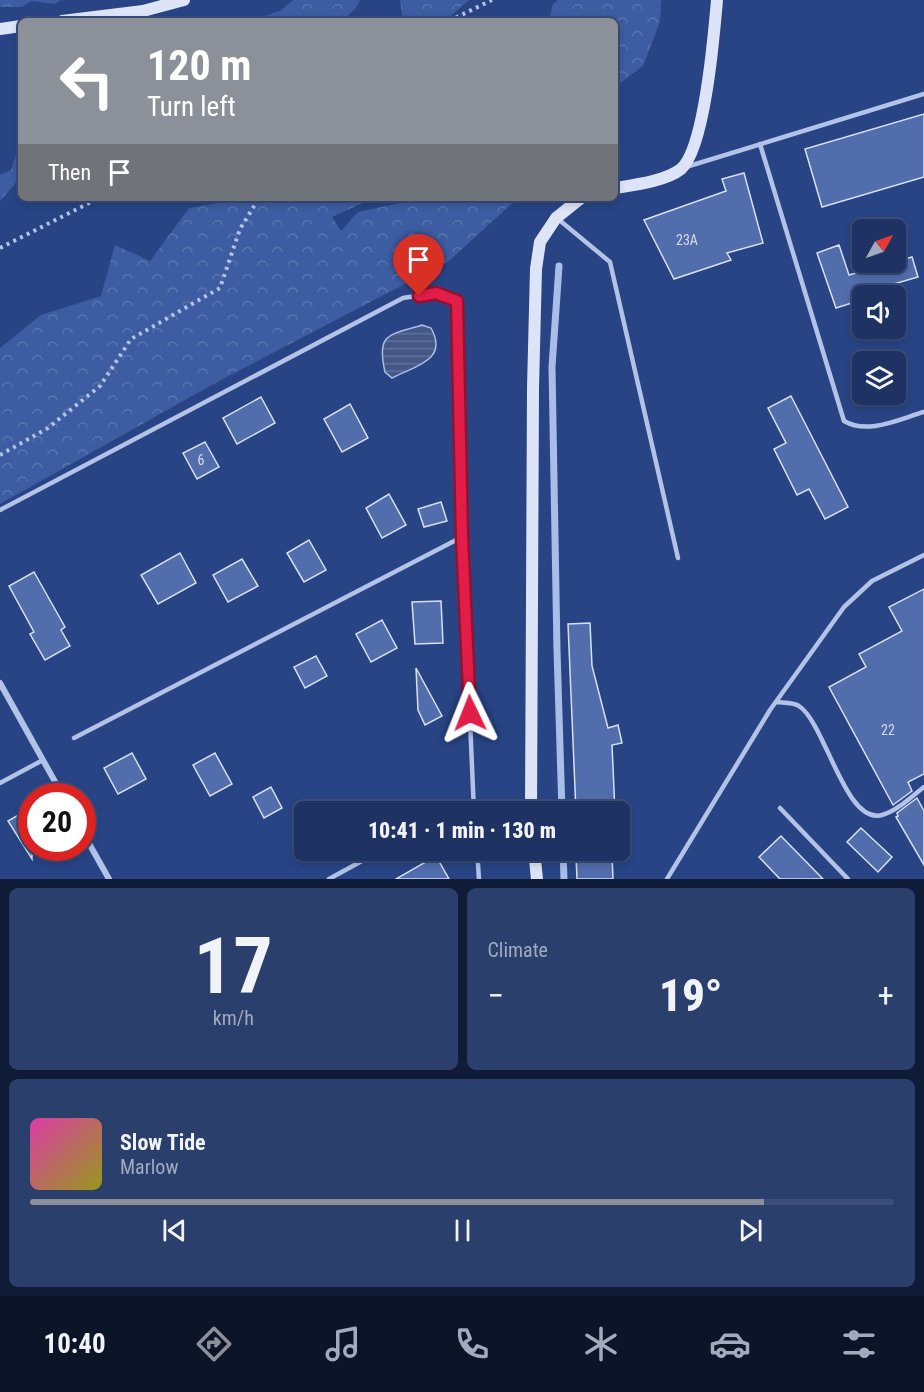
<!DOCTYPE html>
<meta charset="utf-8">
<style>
:root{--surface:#1e3364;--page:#2b3f6d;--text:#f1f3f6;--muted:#a1aabf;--line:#3c4e78;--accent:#8c9099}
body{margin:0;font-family:"Roboto Condensed",sans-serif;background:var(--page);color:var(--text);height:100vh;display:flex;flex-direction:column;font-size:22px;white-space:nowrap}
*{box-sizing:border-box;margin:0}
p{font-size:20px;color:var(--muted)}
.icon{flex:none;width:33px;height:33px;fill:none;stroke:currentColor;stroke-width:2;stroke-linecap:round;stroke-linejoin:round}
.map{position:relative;height:879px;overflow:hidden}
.panel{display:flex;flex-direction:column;gap:9px;padding:9px;background:#101c37;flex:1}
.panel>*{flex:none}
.hud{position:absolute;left:18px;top:18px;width:600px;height:183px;border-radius:9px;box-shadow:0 3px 9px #0003,0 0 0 2px var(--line);background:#8c9099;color:#fff;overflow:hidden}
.needle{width:39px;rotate:50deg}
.tools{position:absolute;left:852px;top:219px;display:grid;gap:12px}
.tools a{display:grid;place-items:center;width:54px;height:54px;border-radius:9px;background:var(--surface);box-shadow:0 3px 9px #0003,0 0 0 2px var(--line);font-size:30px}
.speed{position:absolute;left:18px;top:783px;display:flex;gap:12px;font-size:30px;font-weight:700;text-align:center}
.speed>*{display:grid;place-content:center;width:78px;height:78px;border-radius:50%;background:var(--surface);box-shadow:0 3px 9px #0003,0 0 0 2px var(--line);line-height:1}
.speed .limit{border:9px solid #d22;background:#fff;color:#111}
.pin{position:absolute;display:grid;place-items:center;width:51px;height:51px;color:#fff;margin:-62px -26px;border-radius:50% 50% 50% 0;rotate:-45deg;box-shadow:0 0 6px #0007}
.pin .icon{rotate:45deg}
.me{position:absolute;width:66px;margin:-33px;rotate:358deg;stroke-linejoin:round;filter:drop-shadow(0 0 4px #0008)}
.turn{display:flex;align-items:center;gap:21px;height:126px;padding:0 30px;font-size:27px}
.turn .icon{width:78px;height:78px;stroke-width:2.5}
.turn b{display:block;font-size:42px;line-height:51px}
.then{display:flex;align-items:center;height:57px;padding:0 30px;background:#0003;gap:12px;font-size:22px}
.big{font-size:45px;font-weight:800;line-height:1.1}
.panel .tile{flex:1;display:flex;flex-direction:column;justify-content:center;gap:9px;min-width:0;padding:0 21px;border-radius:9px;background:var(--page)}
.panel .dial{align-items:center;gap:0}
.dial b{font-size:78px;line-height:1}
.song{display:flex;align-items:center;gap:18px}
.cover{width:72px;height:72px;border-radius:9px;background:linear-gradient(135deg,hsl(320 70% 55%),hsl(60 70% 35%))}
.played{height:6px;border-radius:3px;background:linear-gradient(90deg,var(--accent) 85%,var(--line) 85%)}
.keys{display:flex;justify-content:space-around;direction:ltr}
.heat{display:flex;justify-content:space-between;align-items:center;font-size:33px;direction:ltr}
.panel .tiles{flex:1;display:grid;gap:9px;grid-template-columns:1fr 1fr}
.tile:last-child{grid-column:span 2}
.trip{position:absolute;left:294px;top:801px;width:336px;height:60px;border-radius:9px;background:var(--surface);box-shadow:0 3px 9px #0003,0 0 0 2px var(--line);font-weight:800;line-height:60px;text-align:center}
.menu{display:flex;height:96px;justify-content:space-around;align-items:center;background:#0c1428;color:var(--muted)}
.menu .icon{width:42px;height:42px}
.menu .current{color:var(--accent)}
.menu b{font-size:27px;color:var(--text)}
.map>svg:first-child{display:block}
.forest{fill:url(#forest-crowns)}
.water{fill:url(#water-rules);stroke:#a8bde8;stroke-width:1.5}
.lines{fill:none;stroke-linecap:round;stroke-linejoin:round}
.stream{stroke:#a8bde8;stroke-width:7}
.building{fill:#516dac;stroke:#d6e0f6;stroke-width:1.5}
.path{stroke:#b3c3e7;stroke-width:4;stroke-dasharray:3 4.5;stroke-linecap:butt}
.lane{stroke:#b3c3e7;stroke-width:4.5}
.street{stroke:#b3c3e7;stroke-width:6}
.secondary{stroke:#dde4f7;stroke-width:12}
.route-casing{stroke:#92132f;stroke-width:15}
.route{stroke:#e11d48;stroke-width:10}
.labels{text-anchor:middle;stroke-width:6;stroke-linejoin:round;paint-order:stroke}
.number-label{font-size:14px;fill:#d4daea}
</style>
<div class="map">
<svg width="924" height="879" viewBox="0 0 924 879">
<defs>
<pattern id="forest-crowns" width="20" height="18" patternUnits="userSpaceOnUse" patternTransform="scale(1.5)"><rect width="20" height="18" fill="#3d5ca1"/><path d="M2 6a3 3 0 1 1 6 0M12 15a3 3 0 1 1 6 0" fill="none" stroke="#5a74af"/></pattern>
<pattern id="water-rules" width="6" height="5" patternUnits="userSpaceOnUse" patternTransform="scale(1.5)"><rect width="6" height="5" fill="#445787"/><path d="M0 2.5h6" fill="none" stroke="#607099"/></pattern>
</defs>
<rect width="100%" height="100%" fill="#284485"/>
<!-- forest -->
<g class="forest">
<polygon points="0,0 61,0 55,4 31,1 22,7 0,7"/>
<path d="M293,0H360C357,10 349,12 344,21H249L280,11Z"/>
<polygon points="400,0 469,0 445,21 403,21"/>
<polygon points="558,0 661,0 660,22 643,66 615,87 615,21 549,21 553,4"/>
<polygon points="21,138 21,174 14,185 0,201 0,175 11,170"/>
<polygon points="249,198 374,198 332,217 341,231 358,212 423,198 518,198 449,261 217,382 0,504 0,348 41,315 101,296 115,245 150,261 189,208"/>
</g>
<!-- water -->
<path class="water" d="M422,325L431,328C449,360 415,366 392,378L385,372C376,333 389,335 422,325Z"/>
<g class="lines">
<!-- stream -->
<g class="stream">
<polyline points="559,266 552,367 557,650 562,812"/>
<polyline points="563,850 564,879"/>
</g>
</g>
<!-- building -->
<g class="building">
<polygon points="924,114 924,177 822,207 805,149"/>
<polygon points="744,173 763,243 727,253 731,260 674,279 644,220 726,191 722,179"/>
<polygon points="839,245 849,275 912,257 918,277 856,295 858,301 836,308 817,253"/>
<polygon points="791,396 848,507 825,519 809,489 797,495 774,449 786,443 768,408"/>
<polygon points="261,397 275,423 237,444 223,418"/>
<polygon points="350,404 368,438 342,452 324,419"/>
<polygon points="205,442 219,467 197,479 183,453"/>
<polygon points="389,494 406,525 382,538 366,508"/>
<polygon points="441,502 447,521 424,527 418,509"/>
<polygon points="309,540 326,570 304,582 287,553"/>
<polygon points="180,553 196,583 158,604 141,575"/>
<polygon points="242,559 258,586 228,602 213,575"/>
<polygon points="34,572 65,627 61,630 70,646 45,660 30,634 34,632 9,586"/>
<polygon points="924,589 924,774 908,782 912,791 893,805 829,687 866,667 859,654 902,631 889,607"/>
<polygon points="441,601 443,643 415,644 412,602"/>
<polygon points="382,620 397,648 371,662 356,634"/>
<polygon points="590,623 592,666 608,728 618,725 622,743 612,745 615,812 576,812 568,624"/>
<polygon points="316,656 327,676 305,688 294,667"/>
<polygon points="416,668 442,716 425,725 418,710"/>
<polygon points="132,753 146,779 118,794 104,768"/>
<polygon points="215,753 232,784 210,796 193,765"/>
<polygon points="271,787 282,808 264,818 253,797"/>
<polygon points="917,798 924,811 924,865 896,817 898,816 897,813"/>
<polygon points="32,807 32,859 8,821"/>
<polygon points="861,828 892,857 878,872 847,842"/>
<polygon points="781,836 823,879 780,879 759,857"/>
<polygon points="612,854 613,879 577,879 576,856"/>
<polygon points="436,856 449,879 396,879"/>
</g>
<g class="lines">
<!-- path -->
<g class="path">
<polyline points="449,21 492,0"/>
<polyline points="0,248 99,198"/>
<polyline points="0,455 48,428 100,386 131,339 220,288 240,229 259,198"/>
</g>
<!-- lane -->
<g class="lane">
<path d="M760,144L844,421C868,435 899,419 924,412"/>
<polyline points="686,167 924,94"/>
<polyline points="558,219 610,262 678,558"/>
<polyline points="0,510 403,298 436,293 457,301 462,537 474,812"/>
<path d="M776,702C783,703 792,702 799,706C826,724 845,825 882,815C897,811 912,796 924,787"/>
<polyline points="74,738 462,537"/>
<polyline points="0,783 43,760"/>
<polyline points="780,808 848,879"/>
<polyline points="455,812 473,802"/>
<polyline points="477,850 479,879"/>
<polyline points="329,879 382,850"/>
<polyline points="667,879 770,710 844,607 872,581 924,555"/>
</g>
<!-- street -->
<g class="street">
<polyline points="0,683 63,796"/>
<polyline points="82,831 109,879"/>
</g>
<!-- secondary -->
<g class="secondary">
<polyline points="62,21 143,11 184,0"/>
<polyline points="0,29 21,26"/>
<path d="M615,188C634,185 666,181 681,169C705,148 714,34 717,0"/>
<polyline points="531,812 533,388 536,269 540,242 556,218 581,198"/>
<polyline points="534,850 537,879"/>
</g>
</g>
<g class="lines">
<defs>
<polyline id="route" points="419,296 436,293 457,301 462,537 470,713"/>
</defs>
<!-- route casing -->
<use href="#route" class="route-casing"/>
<!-- route -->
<use href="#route" class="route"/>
</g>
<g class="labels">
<!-- number labels -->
<g class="number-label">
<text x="687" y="245">23А</text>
<text x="201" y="465">6</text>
<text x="888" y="735">22</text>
</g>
</g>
</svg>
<div class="tools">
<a><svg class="needle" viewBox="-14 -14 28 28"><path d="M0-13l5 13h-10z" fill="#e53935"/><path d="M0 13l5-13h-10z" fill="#a1aabf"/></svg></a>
<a><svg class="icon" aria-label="sound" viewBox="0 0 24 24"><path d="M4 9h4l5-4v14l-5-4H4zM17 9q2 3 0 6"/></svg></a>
<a><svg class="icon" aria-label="layers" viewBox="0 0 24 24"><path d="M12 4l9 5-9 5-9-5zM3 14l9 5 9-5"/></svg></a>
</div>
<div class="speed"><div class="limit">20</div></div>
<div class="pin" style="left:419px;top:296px;background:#d93025"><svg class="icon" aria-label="arrive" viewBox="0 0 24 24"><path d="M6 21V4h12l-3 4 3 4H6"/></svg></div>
<svg class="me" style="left:470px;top:713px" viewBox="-20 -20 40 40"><path d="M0-17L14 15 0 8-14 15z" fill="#e11d48" stroke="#fff" stroke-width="4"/></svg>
<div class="trip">10:41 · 1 min · 130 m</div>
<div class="hud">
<div class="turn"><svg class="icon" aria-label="left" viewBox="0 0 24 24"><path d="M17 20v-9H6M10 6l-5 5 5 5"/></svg><div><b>120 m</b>Turn left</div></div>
<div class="then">Then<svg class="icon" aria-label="arrive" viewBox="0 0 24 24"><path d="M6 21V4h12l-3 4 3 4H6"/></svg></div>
</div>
</div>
<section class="panel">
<div class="tiles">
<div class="tile dial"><b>17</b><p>km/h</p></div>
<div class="tile"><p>Climate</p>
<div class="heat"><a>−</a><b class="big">19°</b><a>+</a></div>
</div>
<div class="tile">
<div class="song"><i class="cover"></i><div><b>Slow Tide</b><p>Marlow</p></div></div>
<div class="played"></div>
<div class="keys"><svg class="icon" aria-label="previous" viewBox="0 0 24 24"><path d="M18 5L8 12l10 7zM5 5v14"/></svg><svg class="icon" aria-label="pause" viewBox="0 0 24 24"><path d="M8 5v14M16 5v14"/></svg><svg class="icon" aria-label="next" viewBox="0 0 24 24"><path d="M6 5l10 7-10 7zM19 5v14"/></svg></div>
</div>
</div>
</section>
<nav class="menu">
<b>10:40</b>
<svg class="icon current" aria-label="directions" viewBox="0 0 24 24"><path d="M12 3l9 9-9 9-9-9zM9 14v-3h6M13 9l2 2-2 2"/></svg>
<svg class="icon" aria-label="music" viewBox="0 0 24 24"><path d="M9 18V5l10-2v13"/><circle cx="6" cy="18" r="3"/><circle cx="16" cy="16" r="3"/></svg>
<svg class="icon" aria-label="phone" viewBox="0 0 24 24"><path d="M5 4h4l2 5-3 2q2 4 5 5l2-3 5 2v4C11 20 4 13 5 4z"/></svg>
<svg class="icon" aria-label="climate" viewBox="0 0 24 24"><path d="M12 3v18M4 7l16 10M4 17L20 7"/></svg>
<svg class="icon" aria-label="car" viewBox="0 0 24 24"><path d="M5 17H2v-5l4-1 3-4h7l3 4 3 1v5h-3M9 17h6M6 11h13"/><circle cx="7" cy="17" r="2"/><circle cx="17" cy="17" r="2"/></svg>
<svg class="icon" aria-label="filters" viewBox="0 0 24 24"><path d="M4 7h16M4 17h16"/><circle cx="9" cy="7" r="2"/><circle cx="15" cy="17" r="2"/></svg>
</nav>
